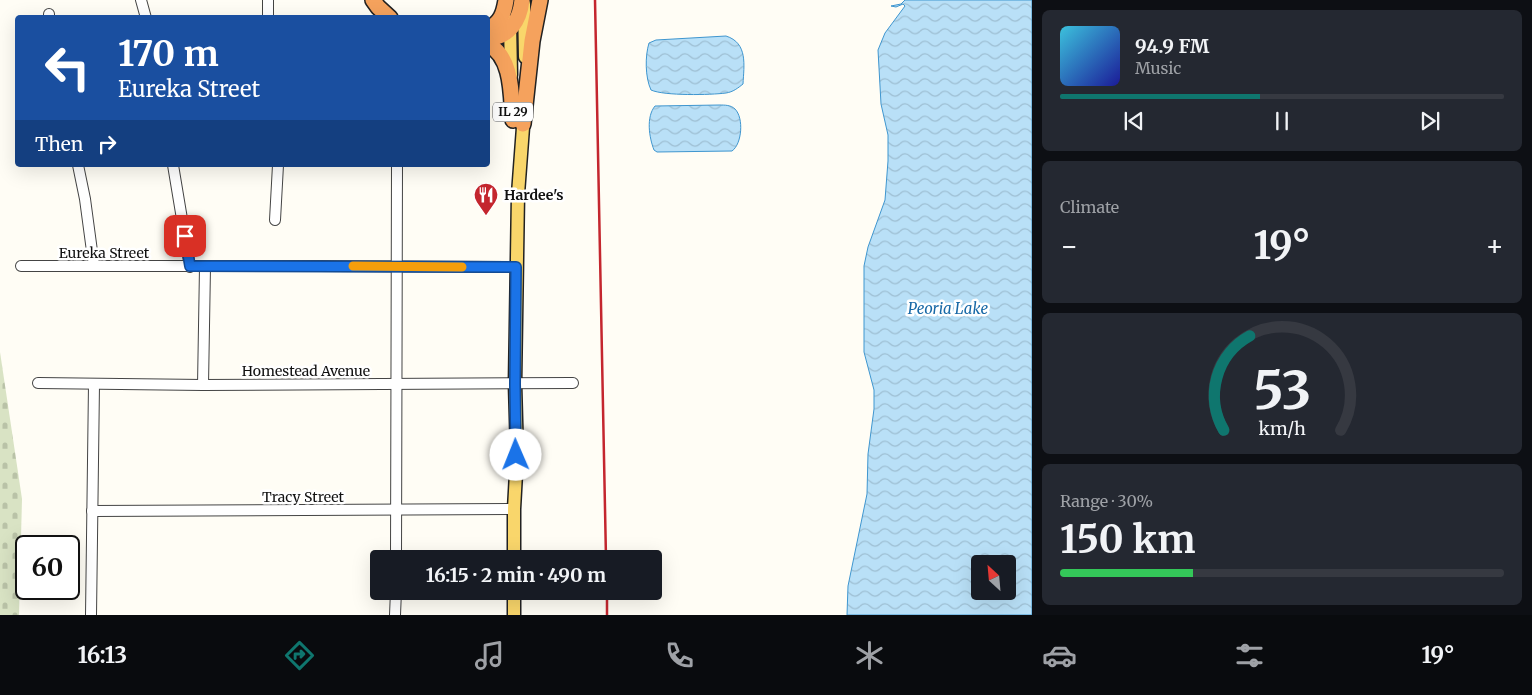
<!DOCTYPE html>
<meta charset="utf-8">
<style>
:root{--surface:#171b24;--page:#242831;--text:#f1f3f6;--muted:#9ea1a6;--line:#363941;--accent:#0f766e}
body{margin:0;font-family:Merriweather,serif;background:var(--page);color:var(--text);height:100vh;display:flex;flex-direction:column;font-size:19px;white-space:nowrap}
*{box-sizing:border-box;margin:0}
p{font-size:16px;color:var(--muted)}
.icon{flex:none;width:28px;height:28px;fill:none;stroke:currentColor;stroke-width:2;stroke-linecap:round;stroke-linejoin:round}
.map{position:relative;flex:1;overflow:hidden}
.panel{display:flex;flex-direction:column;gap:10px;padding:10px;background:#0d0f14;width:500px}
.panel>*{flex:none}
.top-card{position:absolute;left:15px;top:15px;width:475px;height:152px;border-radius:5px;box-shadow:0 5px 20px #0002;background:#1a4fa0;color:#fff;overflow:hidden}
.needle{width:32px;rotate:334deg}
.controls{position:absolute;left:971px;top:555px;display:grid;gap:10px}
.controls a{display:grid;place-items:center;width:45px;height:45px;border-radius:5px;background:var(--surface);box-shadow:0 5px 20px #0002;font-size:25px}
.speed{position:absolute;left:15px;top:535px;display:flex;gap:10px;font-size:25px;font-weight:700;text-align:center}
.speed>*{display:grid;place-content:center;width:65px;height:65px;border-radius:50%;background:var(--surface);box-shadow:0 5px 20px #0002;line-height:1}
.speed .limit{border:2px solid #111;border-radius:8px;background:#fff;color:#111}
.pin{position:absolute;display:grid;place-items:center;width:42px;height:42px;color:#fff;margin:-21px;border-radius:10px;box-shadow:0 2px 8px #0006}
.me{position:absolute;width:55px;margin:-28px;rotate:359deg;stroke-linejoin:round;filter:drop-shadow(0 0 4px #0008)}
.turn{display:flex;align-items:center;gap:18px;height:105px;padding:0 20px;font-size:22px}
.turn .icon{width:65px;height:65px;stroke-width:2.5}
.turn b{display:block;font-size:35px;line-height:42px}
.then{display:flex;align-items:center;height:48px;padding:0 20px;background:#0003;gap:10px;font-size:19px}
.big{font-size:38px;font-weight:700;line-height:1.1}
.panel .card{flex:1;display:flex;flex-direction:column;justify-content:center;gap:8px;min-width:0;padding:0 18px;border-radius:8px;background:var(--page)}
.panel .dial{align-items:center;gap:0}
.dial svg{height:130px;overflow:visible;fill:none;stroke:var(--line);stroke-width:7;stroke-linecap:round;text-anchor:middle}
.dial text{fill:var(--text);stroke:none}
.song{display:flex;align-items:center;gap:15px}
.cover{width:60px;height:60px;border-radius:8px;background:linear-gradient(135deg,hsl(190 70% 55%),hsl(240 70% 35%))}
.played{height:5px;border-radius:2px;background:linear-gradient(90deg,var(--accent) 45%,var(--line) 45%)}
.keys{display:flex;justify-content:space-around;direction:ltr}
.heat{display:flex;justify-content:space-between;align-items:center;font-size:28px;direction:ltr}
.charge{height:8px;border-radius:4px;background:linear-gradient(90deg,#34c759 30%,var(--line) 0)}
.trip{position:absolute;left:370px;top:550px;width:292px;height:50px;border-radius:5px;background:var(--surface);box-shadow:0 5px 20px #0002;font-weight:700;line-height:50px;text-align:center}
.menu{display:flex;height:80px;justify-content:space-around;align-items:center;background:#090b0e;color:var(--muted)}
.menu .icon{width:35px;height:35px}
.menu .current{color:var(--accent)}
.menu b{font-size:22px;color:var(--text)}
main{display:flex;flex:1;min-height:0}
.map>svg:first-child{display:block}
.cemetery{fill:url(#cemetery-stones)}
.water{fill:url(#water-waves);stroke:#3f96cf;fill-rule:evenodd}
.lines{fill:none;stroke-linecap:round;stroke-linejoin:round}
.minor-casing{stroke:#444;stroke-width:12}
.major-casing{stroke:#222;stroke-width:15}
.highway-casing{stroke:#222;stroke-width:18}
.minor{stroke:#fff;stroke-width:10}
.major{stroke:#f9d66b;stroke-width:12}
.highway{stroke:#f5a25d;stroke-width:15}
.rail{stroke:#c4262e;stroke-width:2.5}
.route-casing{stroke:#114b97;stroke-width:12}
.route{stroke:#1a73e8;stroke-width:9}
.slow{stroke:#f59e0b;stroke-width:9}
.labels{text-anchor:middle;stroke-width:5;stroke-linejoin:round;paint-order:stroke}
.shield{fill:#fff;stroke:#585858;stroke-width:1}
.shield-label{font-size:12px;font-weight:bold;fill:#111}
.poi-label{font-size:14px;font-weight:bold;fill:#111;stroke:#fff;text-anchor:start}
.street-label{font-size:14px;fill:#111;stroke:#fff}
.water-label{font-size:15px;font-style:italic;fill:#1768a6;stroke:#fff}
</style>
<main>
<div class="map">
<svg width="1032" height="615" viewBox="0 0 1032 615">
<defs>
<pattern id="cemetery-stones" width="16" height="16" patternUnits="userSpaceOnUse" patternTransform="scale(1.25)"><rect width="16" height="16" fill="#d9e3c4"/><path d="M2 7V4a2 2 0 0 1 4 0v3zM10 15v-3a2 2 0 0 1 4 0v3z" fill="#b9c2a7"/></pattern>
<pattern id="water-waves" width="16" height="10" patternUnits="userSpaceOnUse" patternTransform="scale(1.25)"><rect width="16" height="10" fill="#b9e0f7"/><path d="M0 5q4-4 8 0t8 0" fill="none" stroke="#9ebfd3"/></pattern>
</defs>
<rect width="100%" height="100%" fill="#fffdf5"/>
<!-- cemetery -->
<polygon class="cemetery" points="0,352 22,499 19,615 0,615"/>
<!-- water -->
<g class="water">
<path d="M905,0H1032V615H847L848,586L867,494L868,454L874,409V390L864,352V266L868,247L885,200L888,161V135L881,104L878,50L885,33L905,6L903,4L896,7L891,6L901,4ZM980,564H1008V591H980Z"/>
<path d="M726,36C748,43 744,65 743,84C738,88 733,92 726,93C711,95 664,96 651,90C645,77 645,56 649,43L656,40Z"/>
<path d="M719,105C725,105 731,105 735,109C744,118 742,144 732,151L657,152L654,150C649,137 646,117 655,106Z"/>
</g>
<g class="lines">
<defs>
<g id="minor">
<polyline points="141,0 146,18"/>
<polyline points="268,0 268,18"/>
<polyline points="49,14 49,18"/>
<polyline points="78,165 85,199 94,266"/>
<polyline points="173,165 190,267"/>
<polyline points="275,220 278,165"/>
<polyline points="21,266 321,266 516,267"/>
<polyline points="38,383 203,385 573,383"/>
<polyline points="203,385 205,267"/>
<polyline points="92,511 514,509"/>
<polyline points="396,559 397,165"/>
<polyline points="91,615 94,384"/>
<polyline points="395,615 396,591"/>
</g>
<g id="major">
<polyline points="524,4 525,57"/>
<polyline points="510,22 511,75"/>
<polyline points="514,559 514,509 517,455 515,384 518,194 524,114"/>
<polyline points="514,591 514,615"/>
</g>
<g id="highway">
<polyline points="373,0 378,7 390,18"/>
<path d="M488,29C501,23 504,13 506,0"/>
<path d="M488,38C509,38 520,20 522,0"/>
<path d="M488,44C513,58 511,94 513,120"/>
<polyline points="523,124 532,41 540,0"/>
</g>
</defs>
<!-- minor casing -->
<use href="#minor" class="minor-casing"/>
<!-- major casing -->
<use href="#major" class="major-casing"/>
<!-- highway casing -->
<use href="#highway" class="highway-casing"/>
<!-- minor -->
<use href="#minor" class="minor"/>
<!-- major -->
<use href="#major" class="major"/>
<!-- highway -->
<use href="#highway" class="highway"/>
<!-- rail -->
<g class="rail">
<polyline points="595,0 606,559"/>
<polyline points="607,591 607,615"/>
</g>
</g>
<g class="lines">
<defs>
<polyline id="route" points="185,236 190,266 516,267 515,384 516,455"/>
</defs>
<!-- route casing -->
<use href="#route" class="route-casing"/>
<!-- route -->
<use href="#route" class="route"/>
<!-- slow -->
<polyline class="slow" points="353,266 462,267"/>
</g>
<!-- icons -->
<defs>
<symbol id="restaurant-pin" viewBox="-11 -11 22 30"><path d="M0 17L-7.5 6A9.5 9.5 0 1 1 7.5 6Z" fill="#c4262e" stroke="#fff"/><path d="M-5-6h1v4h1v-4h1v4h1v-4h1v5L-1.5 .5V6h-2V.5L-5-1ZM5-6V6H3V1.5H1.5Q1.5-4 5-6Z" fill="#fff"/></symbol>
</defs>
<g fill-rule="evenodd">
<use href="#restaurant-pin" x="472" y="181" width="28" height="38"/>
</g>
<g class="labels">
<!-- shield labels -->
<rect class="shield" x="493" y="102.5" width="40" height="19" rx="4"/>
<g class="shield-label">
<text x="513" y="116">IL 29</text>
</g>
<!-- poi labels -->
<g class="poi-label">
<text x="504" y="200">Hardee's</text>
</g>
<!-- street labels -->
<g class="street-label">
<text x="104" y="258">Eureka Street</text>
<text x="306" y="376">Homestead Avenue</text>
<text x="303" y="502">Tracy Street</text>
</g>
<!-- water labels -->
<g class="water-label">
<text x="948" y="314">Peoria Lake</text>
</g>
</g>
</svg>
<div class="controls">
<a><svg class="needle" viewBox="-14 -14 28 28"><path d="M0-13l5 13h-10z" fill="#e53935"/><path d="M0 13l5-13h-10z" fill="#9ea1a6"/></svg></a>
</div>
<div class="speed"><div class="limit">60</div></div>
<div class="pin" style="left:185px;top:236px;background:#d93025"><svg class="icon" aria-label="arrive" viewBox="0 0 24 24"><path d="M6 21V4h12l-3 4 3 4H6"/></svg></div>
<svg class="me" style="left:516px;top:455px" viewBox="-20 -20 40 40"><circle r="19" fill="#fff"/><path d="M0-13L10 11 0 6-10 11z" fill="#1a73e8"/></svg>
<div class="trip">16:15 · 2 min · 490 m</div>
<div class="top-card">
<div class="turn"><svg class="icon" aria-label="left" viewBox="0 0 24 24"><path d="M17 20v-9H6M10 6l-5 5 5 5"/></svg><div><b>170 m</b>Eureka Street</div></div>
<div class="then">Then<svg class="icon" aria-label="right" viewBox="0 0 24 24"><path d="M7 20v-9h11M14 6l5 5-5 5"/></svg></div>
</div>
</div>
<section class="panel">
<div class="card">
<div class="song"><i class="cover"></i><div><b>94.9 FM</b><p>Music</p></div></div>
<div class="played"></div>
<div class="keys"><svg class="icon" aria-label="previous" viewBox="0 0 24 24"><path d="M18 5L8 12l10 7zM5 5v14"/></svg><svg class="icon" aria-label="pause" viewBox="0 0 24 24"><path d="M8 5v14M16 5v14"/></svg><svg class="icon" aria-label="next" viewBox="0 0 24 24"><path d="M6 5l10 7-10 7zM19 5v14"/></svg></div>
</div>
<div class="card"><p>Climate</p>
<div class="heat"><a>−</a><b class="big">19°</b><a>+</a></div>
</div>
<div class="card dial"><svg viewBox="0 0 100 80">
<path d="M14 69A42 42 0 1 1 86 69"/>
<path d="M14 69A42 42 0 0 1 30 11" stroke="#0f766e"/>
<text x="50" y="56" font-size="32" font-weight="700">53</text>
<text x="50" y="72" font-size="11">km/h</text>
</svg></div>
<div class="card"><p>Range · 30%</p><b class="big">150 km</b><div class="charge"></div></div>
</section>
</main>
<nav class="menu">
<b>16:13</b>
<svg class="icon current" aria-label="directions" viewBox="0 0 24 24"><path d="M12 3l9 9-9 9-9-9zM9 14v-3h6M13 9l2 2-2 2"/></svg>
<svg class="icon" aria-label="music" viewBox="0 0 24 24"><path d="M9 18V5l10-2v13"/><circle cx="6" cy="18" r="3"/><circle cx="16" cy="16" r="3"/></svg>
<svg class="icon" aria-label="phone" viewBox="0 0 24 24"><path d="M5 4h4l2 5-3 2q2 4 5 5l2-3 5 2v4C11 20 4 13 5 4z"/></svg>
<svg class="icon" aria-label="climate" viewBox="0 0 24 24"><path d="M12 3v18M4 7l16 10M4 17L20 7"/></svg>
<svg class="icon" aria-label="car" viewBox="0 0 24 24"><path d="M5 17H2v-5l4-1 3-4h7l3 4 3 1v5h-3M9 17h6M6 11h13"/><circle cx="7" cy="17" r="2"/><circle cx="17" cy="17" r="2"/></svg>
<svg class="icon" aria-label="filters" viewBox="0 0 24 24"><path d="M4 7h16M4 17h16"/><circle cx="9" cy="7" r="2"/><circle cx="15" cy="17" r="2"/></svg>
<b>19°</b>
</nav>
